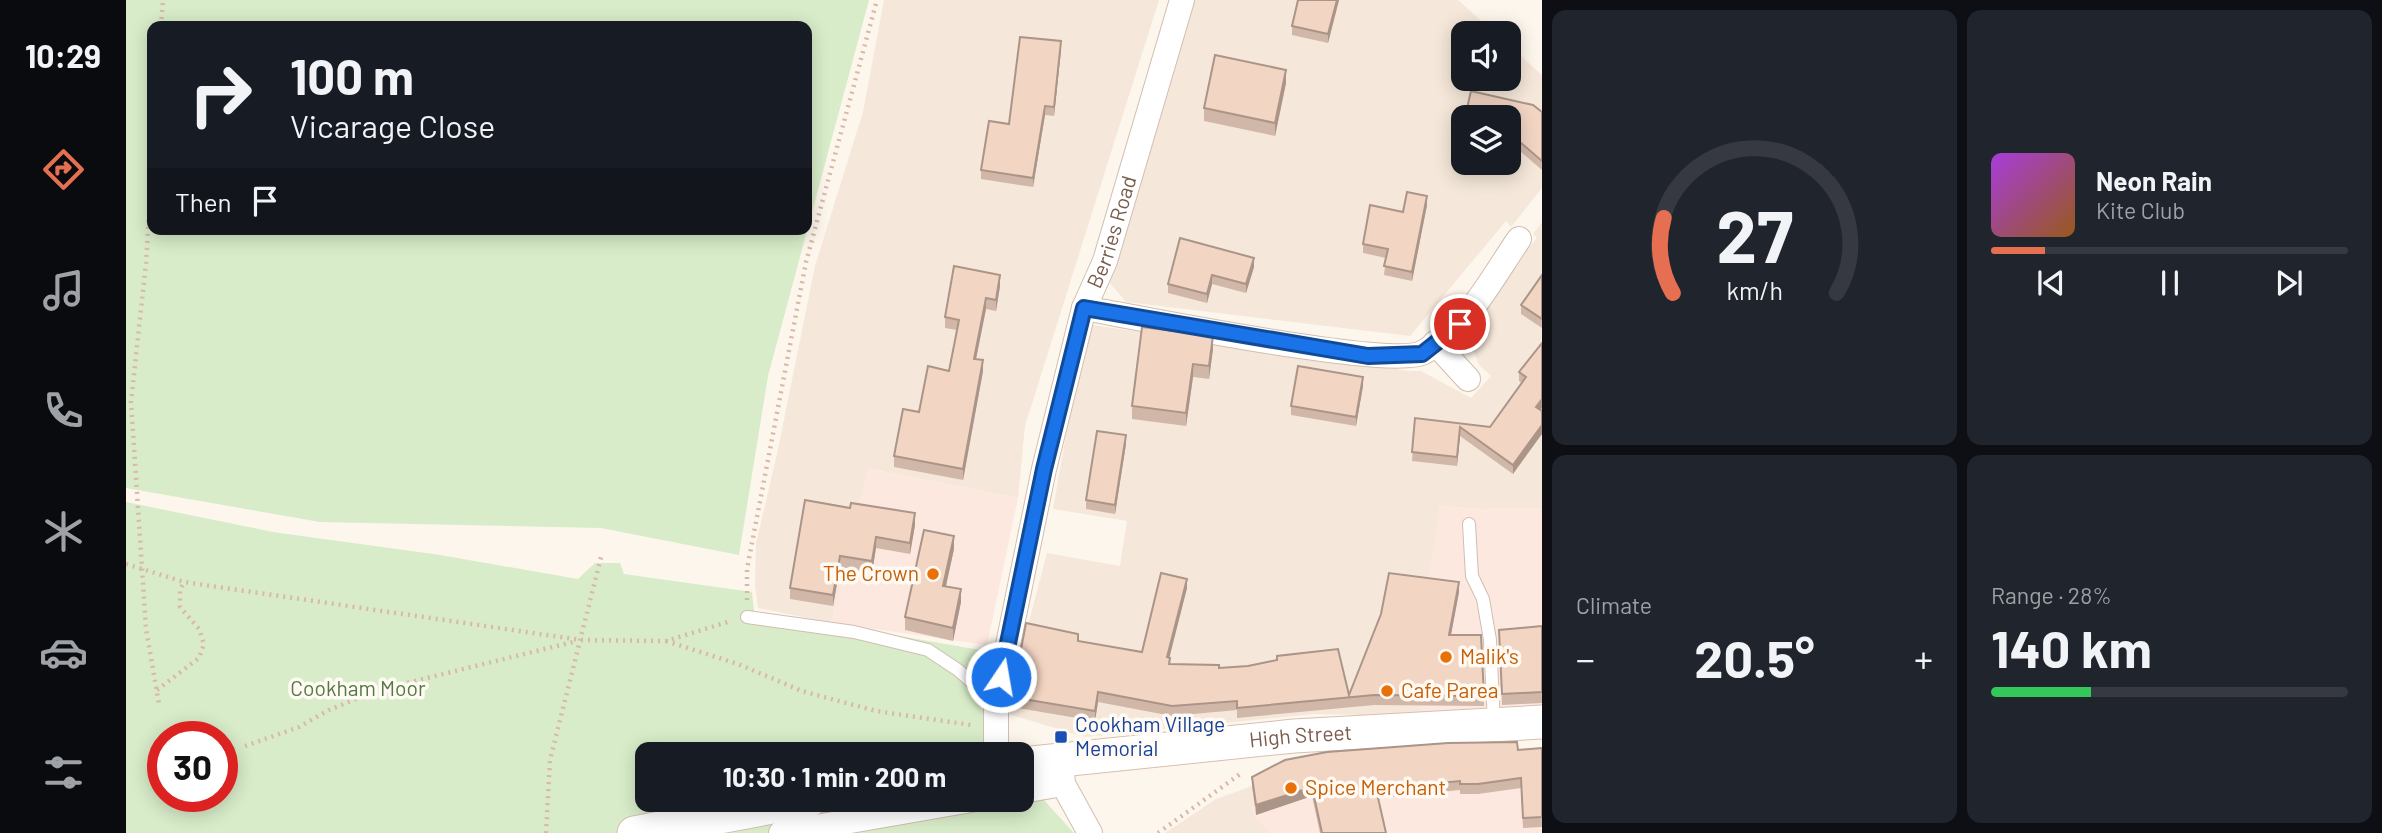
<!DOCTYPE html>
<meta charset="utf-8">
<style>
:root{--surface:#171b24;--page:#20242c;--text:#f1f3f6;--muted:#9ea1a6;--line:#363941;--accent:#e76f51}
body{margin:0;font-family:Barlow,sans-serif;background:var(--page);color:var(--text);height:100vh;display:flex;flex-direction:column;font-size:26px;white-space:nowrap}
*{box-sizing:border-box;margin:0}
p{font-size:23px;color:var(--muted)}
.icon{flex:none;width:38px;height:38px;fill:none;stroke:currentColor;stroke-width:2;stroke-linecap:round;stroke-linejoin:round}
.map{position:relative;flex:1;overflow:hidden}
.drawer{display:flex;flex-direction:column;gap:10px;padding:10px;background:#0d0f14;width:840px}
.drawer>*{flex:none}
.guide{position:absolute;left:21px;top:21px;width:665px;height:214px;border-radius:14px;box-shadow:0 4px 18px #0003;background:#171b24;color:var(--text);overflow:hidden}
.tools{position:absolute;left:1325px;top:21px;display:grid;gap:14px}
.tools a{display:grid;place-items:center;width:70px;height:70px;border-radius:14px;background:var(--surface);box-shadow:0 4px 18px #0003;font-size:35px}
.speed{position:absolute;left:21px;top:721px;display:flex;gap:14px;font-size:35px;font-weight:700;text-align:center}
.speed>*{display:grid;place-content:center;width:91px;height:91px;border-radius:50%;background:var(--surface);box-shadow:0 4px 18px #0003;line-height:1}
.speed .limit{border:10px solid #d22;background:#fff;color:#111}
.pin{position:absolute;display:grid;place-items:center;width:60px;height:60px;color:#fff;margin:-30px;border:4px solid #fff;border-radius:50%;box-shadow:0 2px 7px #0007}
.me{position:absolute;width:77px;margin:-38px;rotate:12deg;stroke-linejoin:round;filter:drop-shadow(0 0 5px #0008)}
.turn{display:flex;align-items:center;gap:24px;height:147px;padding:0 28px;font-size:32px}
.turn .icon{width:91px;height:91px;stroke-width:2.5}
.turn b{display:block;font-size:49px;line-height:60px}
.then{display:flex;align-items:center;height:66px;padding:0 28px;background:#0003;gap:14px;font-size:26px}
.big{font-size:52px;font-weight:700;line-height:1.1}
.drawer .tile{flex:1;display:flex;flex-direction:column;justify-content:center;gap:10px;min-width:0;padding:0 24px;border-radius:14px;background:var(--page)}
.drawer .dial{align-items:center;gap:0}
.dial svg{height:182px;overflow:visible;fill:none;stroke:var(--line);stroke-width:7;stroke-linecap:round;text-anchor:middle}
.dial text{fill:var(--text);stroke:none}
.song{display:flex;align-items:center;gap:21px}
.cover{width:84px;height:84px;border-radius:10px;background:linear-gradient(135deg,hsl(280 70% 55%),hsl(30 70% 35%))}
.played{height:7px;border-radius:4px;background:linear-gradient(90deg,var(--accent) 15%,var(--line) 15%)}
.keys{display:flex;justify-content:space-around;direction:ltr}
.heat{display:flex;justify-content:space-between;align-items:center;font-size:38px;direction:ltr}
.charge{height:10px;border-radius:5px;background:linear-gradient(90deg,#34c759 28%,var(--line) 0)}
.drawer .tiles{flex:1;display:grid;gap:10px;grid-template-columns:repeat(2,1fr)}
.trip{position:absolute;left:509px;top:742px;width:399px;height:70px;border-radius:14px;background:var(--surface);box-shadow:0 4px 18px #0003;font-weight:700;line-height:70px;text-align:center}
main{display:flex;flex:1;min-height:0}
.menu{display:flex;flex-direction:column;width:126px;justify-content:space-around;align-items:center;background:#090b0e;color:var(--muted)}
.menu .icon{width:49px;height:49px}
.menu .selected{color:var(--accent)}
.menu b{font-size:32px;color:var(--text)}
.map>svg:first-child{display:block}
.residential{fill:#f5e8da;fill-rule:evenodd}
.commercial{fill:#fde8e0}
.green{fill:#d8ecc9;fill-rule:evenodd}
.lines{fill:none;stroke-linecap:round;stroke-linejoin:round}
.lane-casing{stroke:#d1beb0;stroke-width:14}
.street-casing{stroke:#d1beb0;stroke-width:26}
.secondary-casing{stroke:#d6c0b0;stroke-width:35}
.path{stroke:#d9b8a5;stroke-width:4.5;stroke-dasharray:2 5;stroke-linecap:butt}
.lane{stroke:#fff;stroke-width:12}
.street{stroke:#fff;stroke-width:24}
.secondary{stroke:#fff;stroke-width:33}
.wall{fill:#d1b7a8}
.shaded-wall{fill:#aa9588}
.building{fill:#f3d5c3;stroke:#aa9588;stroke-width:2}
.route-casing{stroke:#114b97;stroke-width:18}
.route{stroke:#1a73e8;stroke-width:12}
.food-dot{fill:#e8710a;stroke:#fffaf3;stroke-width:2.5}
.transit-dot{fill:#1a4fb4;stroke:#fffaf3;stroke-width:2.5}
.labels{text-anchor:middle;stroke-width:7;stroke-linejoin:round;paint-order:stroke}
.street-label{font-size:21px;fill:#7a5c4d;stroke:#fffaf3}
.food-label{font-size:21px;fill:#c56008;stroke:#fffaf3;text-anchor:start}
.park-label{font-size:21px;fill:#537a41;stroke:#fffaf3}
.transit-label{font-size:21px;fill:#164399;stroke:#fffaf3;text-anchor:start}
</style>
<main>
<nav class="menu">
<b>10:29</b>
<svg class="icon selected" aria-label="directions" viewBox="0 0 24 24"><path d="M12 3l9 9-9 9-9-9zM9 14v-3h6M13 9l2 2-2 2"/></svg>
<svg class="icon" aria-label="music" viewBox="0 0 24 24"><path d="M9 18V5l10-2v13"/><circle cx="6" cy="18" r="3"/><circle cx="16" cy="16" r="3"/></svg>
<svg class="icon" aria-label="phone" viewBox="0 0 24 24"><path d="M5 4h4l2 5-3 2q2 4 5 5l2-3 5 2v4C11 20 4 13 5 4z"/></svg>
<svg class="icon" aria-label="climate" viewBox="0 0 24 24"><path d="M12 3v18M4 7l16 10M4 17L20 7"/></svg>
<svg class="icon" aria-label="car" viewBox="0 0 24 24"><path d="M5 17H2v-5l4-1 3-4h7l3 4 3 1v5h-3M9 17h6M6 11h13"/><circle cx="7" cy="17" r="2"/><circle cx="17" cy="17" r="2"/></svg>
<svg class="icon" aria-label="filters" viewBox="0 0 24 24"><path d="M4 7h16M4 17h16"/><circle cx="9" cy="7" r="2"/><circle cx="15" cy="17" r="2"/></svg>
</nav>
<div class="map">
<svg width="1416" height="833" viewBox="0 0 1416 833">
<rect width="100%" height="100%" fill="#fdf6ec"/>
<!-- residential -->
<g class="residential">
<polygon points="758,0 1033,0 899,426 892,498 743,469 705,623 632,608 629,586 630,543 651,454 689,266 737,112"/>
<path d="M1068,0H1332L1369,33H1337V79H1382L1383,45L1416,75V188L1385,227L1380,221L1284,336L1000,302L983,282ZM1337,117H1382V163H1337Z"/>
<polygon points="1416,222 1416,508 1354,509 1314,506 1298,716 1188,714 959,737 879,713 921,553 994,566 1001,521 927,509 945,407 967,325 1282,371 1295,371 1345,398 1365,376 1353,365 1345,345 1344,327 1352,310 1411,238 1407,234"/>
<polygon points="1126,786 1128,816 1145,833 1039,833 1090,799"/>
</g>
<!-- commercial -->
<g class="commercial">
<polygon points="742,469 892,498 861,645 705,623"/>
<polygon points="1314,506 1354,509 1416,508 1416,710 1298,716 1292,706 1288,669"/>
<polygon points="1416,749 1416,833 1145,833 1128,816 1126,786"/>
</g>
<!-- green -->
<g class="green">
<path d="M0,0H743L642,376L613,555L475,528L194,522L0,488ZM681,26V229H26V26Z"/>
<path d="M0,502L147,532L314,555L452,579L469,563H494L498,574L626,592L629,620L635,612L860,651L861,726L876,754H522V800H896V776L948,833H0ZM37,737H96V796H37Z"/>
</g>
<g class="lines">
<defs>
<g id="lane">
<polyline points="1343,524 1346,576 1357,599 1364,640 1368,723"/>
<polyline points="621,617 728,632 802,650 832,670 870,703"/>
</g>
<g id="street">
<path d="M958,308C1009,317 1266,370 1298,352C1341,328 1366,278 1393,239"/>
<polyline points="1309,343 1342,379"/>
<path id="s1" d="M870,754V703L918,469L958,308L979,261L1056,0"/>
<polyline points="935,758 937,784 964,833"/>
<polyline points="896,791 937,784"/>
<polyline points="655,833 845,800"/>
</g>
<g id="secondary">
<path id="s2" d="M896,764L1168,736L1416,722"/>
<polyline points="508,833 684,800"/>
</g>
</defs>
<!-- lane casing -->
<use href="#lane" class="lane-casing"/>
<!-- street casing -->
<use href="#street" class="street-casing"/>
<!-- secondary casing -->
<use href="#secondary" class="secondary-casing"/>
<!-- path -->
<g class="path">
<polyline points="35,26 37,0"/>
<polyline points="26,164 20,263 5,402 20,629 33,704"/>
<polyline points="0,564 58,582 455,640 540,641 605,621"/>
<polyline points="621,600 621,569 680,262 751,0"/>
<polyline points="540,641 612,664 676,691 750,711 845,725"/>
<polyline points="31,690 73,658 78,644 73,629 54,607 54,590 58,582"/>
<polyline points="119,746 173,727 203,710 252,690 451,641"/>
<polyline points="420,833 424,760 475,557"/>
<polyline points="1032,833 1117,772"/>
</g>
<!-- lane -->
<use href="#lane" class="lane"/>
<!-- street -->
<use href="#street" class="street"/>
<!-- secondary -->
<use href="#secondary" class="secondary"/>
</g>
<!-- wall -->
<g class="wall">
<polygon points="1213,0 1202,43 1166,35 1166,26"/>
<polygon points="935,50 928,116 919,115 907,187 855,179 855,170 883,124"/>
<polygon points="1160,83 1149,136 1078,121 1078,108"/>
<polygon points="1416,112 1416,170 1387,145 1382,144 1382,117"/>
<polygon points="1301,205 1286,281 1258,275 1260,258 1237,253 1237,244 1277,212"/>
<polygon points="1128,267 1120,293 1086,284 1081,303 1042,293 1042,284"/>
<polygon points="1416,275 1416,328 1395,314 1395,305"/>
<polygon points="874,286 870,311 860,309 850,359 857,371 837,480 768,467 768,456 793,412 823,371 831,330 819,328 819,317"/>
<polygon points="1416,343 1414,410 1387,474 1334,436 1331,466 1286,461 1289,418 1364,427 1396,383 1393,381 1393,372"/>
<polygon points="1087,349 1083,379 1067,377 1060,426 1006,419 1006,406"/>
<polygon points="1237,386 1230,426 1165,415 1165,406"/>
<polygon points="1000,444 989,514 960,509 960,500"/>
<polygon points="724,508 789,525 784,554 750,548 746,573 714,567 707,606 664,599 664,588"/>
<polygon points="828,549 820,586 835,602 827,641 779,630 779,617"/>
<polygon points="1061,588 1043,657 1044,664 1093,668 1223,695 1333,592 1325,635 1358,696 1358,706 1248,705 1111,718 1111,710 1046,716 972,702 969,721 886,707 886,697 952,641 1016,652"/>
<polygon points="1416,626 1416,703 1376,705 1373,630"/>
<polygon points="1416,748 1416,827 1397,828 1395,788 1352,794 1334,794 1334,790 1252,798 1260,833 1194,833 1186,796 1130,815 1126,787 1126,777 1392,750"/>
</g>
<!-- shaded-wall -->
<g class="shaded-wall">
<polygon points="1211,0 1213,0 1202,43 1202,34"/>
<polygon points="935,41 935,50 928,116 928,107"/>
<polygon points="1160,70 1160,83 1149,136 1149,123"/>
<polygon points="919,106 919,115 907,187 907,178"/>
<polygon points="1301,196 1301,205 1286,281 1286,272"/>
<polygon points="1128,258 1128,267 1120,293 1120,284"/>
<polygon points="874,275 874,286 870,311 870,300"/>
<polygon points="1086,275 1086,284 1081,303 1081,294"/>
<polygon points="860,298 860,309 848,369 848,359"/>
<polygon points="1087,336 1087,349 1083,379 1083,366"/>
<polygon points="857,360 857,371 837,480 837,469"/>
<polygon points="1067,364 1067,377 1060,426 1060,413"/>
<polygon points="1237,377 1237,386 1230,426 1230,417"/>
<polygon points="1416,399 1416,408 1410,416 1410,407"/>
<polygon points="1416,425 1416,434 1387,474 1387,465"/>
<polygon points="1334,427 1334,436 1331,466 1331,457"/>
<polygon points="1000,435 1000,444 989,514 989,505"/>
<polygon points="789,513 789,525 784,554 784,543"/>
<polygon points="828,536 828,549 817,599 817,586"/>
<polygon points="750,537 750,548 746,573 746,561"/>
<polygon points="714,556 714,567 707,606 707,595"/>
<polygon points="1061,579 1061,588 1041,667 1041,657"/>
<polygon points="1333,582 1333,592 1323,645 1323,635"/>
<polygon points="835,589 835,602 827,641 827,628"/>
<polygon points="972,692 972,702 969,721 969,711"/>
<polygon points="1186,787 1186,796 1130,815 1130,805"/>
</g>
<!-- building -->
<g class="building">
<polygon points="1172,0 1211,0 1202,34 1166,26"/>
<polygon points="894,37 935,41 928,107 919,106 907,178 855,170 863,121 883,124"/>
<polygon points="1089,55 1160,70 1149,123 1078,108"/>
<polygon points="1345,91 1407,105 1416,112 1416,161 1387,136 1382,135 1382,117 1339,117"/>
<polygon points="1281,192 1301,196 1286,272 1258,266 1262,249 1237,244 1244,205 1277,212"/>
<polygon points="1054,238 1128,258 1120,284 1086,275 1081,294 1042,284"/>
<polygon points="828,266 874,275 870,300 860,298 848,359 857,360 837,469 768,456 777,409 793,412 802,366 823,371 833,320 819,317"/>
<polygon points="1416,275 1416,319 1395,305"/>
<polygon points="1016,327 1087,336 1083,366 1067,364 1060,413 1006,406"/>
<polygon points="1416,343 1416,399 1410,407 1416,411 1416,425 1387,465 1334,427 1331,457 1286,452 1289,418 1364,427 1400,377 1393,372"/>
<polygon points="1172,366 1237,377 1230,417 1165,406"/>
<polygon points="971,431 1000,435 989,505 960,500"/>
<polygon points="679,500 724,508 725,503 789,513 784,543 750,537 746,561 714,556 707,595 664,588"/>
<polygon points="798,530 828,536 817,586 835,589 827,628 779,617"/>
<polygon points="1035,573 1061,579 1041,657 1044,658 1043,664 1093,665 1093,668 1122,666 1151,660 1151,656 1212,649 1223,695 1255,614 1263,573 1333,582 1323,635 1355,635 1358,696 1248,695 1111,708 1111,701 1046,706 972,692 969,711 886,697 900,623 952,634 952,641 1016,652"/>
<polygon points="1416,626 1416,692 1376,694 1373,630"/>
<polygon points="1391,742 1392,750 1416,748 1416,817 1397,818 1395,778 1352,784 1334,784 1334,781 1250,789 1260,833 1196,833 1186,787 1130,805 1126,777 1159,760 1201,752 1322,743"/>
</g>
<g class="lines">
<defs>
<polyline id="route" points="875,677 918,469 958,308 1242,356 1296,354 1334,324"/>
</defs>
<!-- route casing -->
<use href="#route" class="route-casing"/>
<!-- route -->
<use href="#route" class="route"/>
</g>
<!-- markers -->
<g class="food-dot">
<circle cx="807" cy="574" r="7"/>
<circle cx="1320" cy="657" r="7"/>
<circle cx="1261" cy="691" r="7"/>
<circle cx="1165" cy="788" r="7"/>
</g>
<rect class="transit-dot" x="928" y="730" width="14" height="14" rx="3.5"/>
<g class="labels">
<!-- street labels -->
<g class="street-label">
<text dy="7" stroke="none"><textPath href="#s1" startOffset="537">Berries Road</textPath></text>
<text dy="7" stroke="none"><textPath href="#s2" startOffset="280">High Street</textPath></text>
</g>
<!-- food labels -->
<g class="food-label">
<text x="793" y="581" text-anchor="end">The Crown</text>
<text x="1334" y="664">Malik's</text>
<text x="1275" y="698">Cafe Parea</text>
<text x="1179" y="795">Spice Merchant</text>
</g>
<!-- park labels -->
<g class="park-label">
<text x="232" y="696">Cookham Moor</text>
</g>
<!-- transit labels -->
<g class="transit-label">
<text x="949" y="732">Cookham Village<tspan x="949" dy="24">Memorial</tspan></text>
</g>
</g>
</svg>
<div class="tools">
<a><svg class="icon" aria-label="sound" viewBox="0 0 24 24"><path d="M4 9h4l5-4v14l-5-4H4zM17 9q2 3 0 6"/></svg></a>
<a><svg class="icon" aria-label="layers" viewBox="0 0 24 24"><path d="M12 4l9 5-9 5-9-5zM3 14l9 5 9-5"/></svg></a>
</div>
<div class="speed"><div class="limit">30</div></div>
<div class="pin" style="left:1334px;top:324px;background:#d93025"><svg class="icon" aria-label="arrive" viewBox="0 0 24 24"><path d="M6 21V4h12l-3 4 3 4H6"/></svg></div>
<svg class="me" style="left:875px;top:677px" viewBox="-20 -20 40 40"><circle r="17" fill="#1a73e8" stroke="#fff" stroke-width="3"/><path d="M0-11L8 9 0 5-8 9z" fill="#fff"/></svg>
<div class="trip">10:30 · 1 min · 200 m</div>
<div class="guide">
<div class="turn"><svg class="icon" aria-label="right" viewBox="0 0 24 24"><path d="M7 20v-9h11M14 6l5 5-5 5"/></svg><div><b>100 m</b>Vicarage Close</div></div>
<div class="then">Then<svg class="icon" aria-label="arrive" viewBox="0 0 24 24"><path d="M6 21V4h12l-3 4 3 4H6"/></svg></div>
</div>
</div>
<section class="drawer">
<div class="tiles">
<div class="tile dial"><svg viewBox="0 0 100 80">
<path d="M14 69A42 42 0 1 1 86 69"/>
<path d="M14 69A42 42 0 0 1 10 36" stroke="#e76f51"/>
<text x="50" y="56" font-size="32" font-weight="700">27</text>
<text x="50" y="72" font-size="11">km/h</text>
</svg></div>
<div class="tile">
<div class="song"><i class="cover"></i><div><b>Neon Rain</b><p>Kite Club</p></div></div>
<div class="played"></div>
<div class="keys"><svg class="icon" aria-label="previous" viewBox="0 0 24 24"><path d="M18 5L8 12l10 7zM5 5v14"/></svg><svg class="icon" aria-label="pause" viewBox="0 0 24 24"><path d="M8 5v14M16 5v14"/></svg><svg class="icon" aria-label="next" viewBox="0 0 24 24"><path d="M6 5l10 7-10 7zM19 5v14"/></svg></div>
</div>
<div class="tile"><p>Climate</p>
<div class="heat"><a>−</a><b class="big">20.5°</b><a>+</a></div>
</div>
<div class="tile"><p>Range · 28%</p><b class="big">140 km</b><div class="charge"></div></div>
</div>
</section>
</main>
